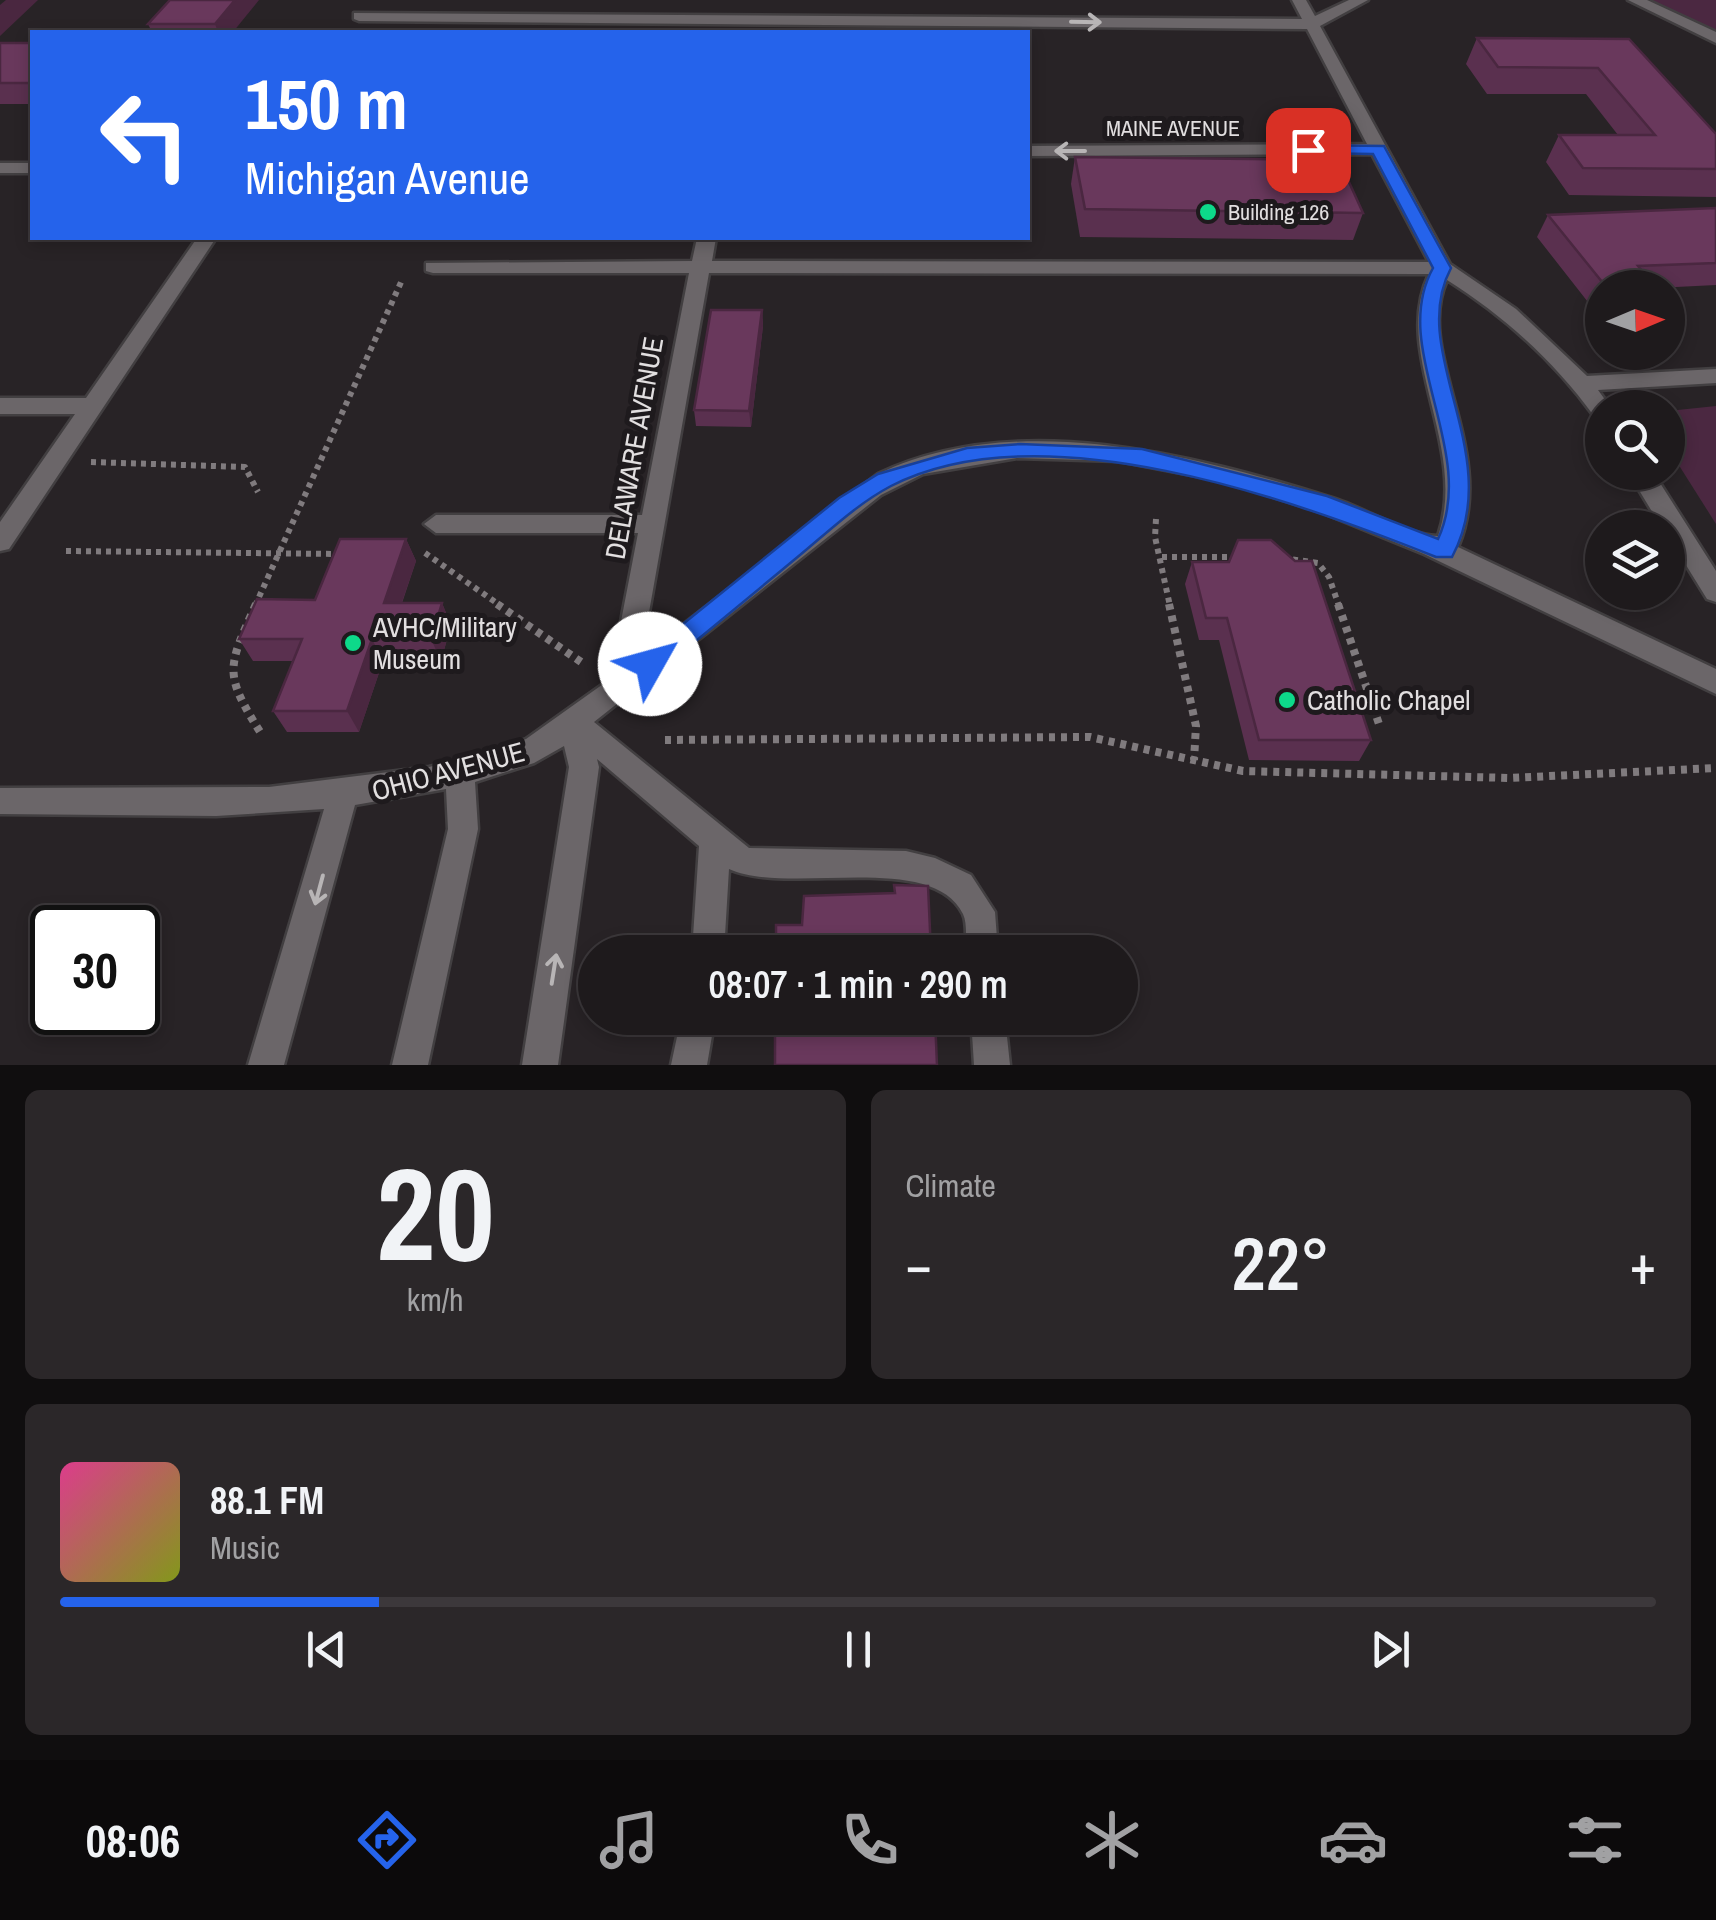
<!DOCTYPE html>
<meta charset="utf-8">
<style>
:root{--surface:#1e1a1c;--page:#2b2729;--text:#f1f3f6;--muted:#a1a1a3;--line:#3c383b;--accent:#2563eb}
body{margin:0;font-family:"Archivo Narrow",sans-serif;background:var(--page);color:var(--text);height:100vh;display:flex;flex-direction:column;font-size:38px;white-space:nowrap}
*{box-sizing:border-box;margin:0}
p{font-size:32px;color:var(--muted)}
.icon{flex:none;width:55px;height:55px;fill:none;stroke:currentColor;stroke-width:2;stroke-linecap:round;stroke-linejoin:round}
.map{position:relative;height:1065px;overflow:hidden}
.drawer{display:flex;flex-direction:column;gap:25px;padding:25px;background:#100e0f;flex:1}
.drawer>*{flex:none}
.banner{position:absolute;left:30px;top:30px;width:1000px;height:210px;border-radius:0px;box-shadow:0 5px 15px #0003,0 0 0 2px var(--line);background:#2563eb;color:#fff;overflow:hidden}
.needle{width:65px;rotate:88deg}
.buttons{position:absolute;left:1585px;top:270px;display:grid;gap:20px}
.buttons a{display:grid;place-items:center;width:100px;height:100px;border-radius:50%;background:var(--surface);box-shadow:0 5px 15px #0003,0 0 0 2px var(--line);font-size:50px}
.speed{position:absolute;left:30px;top:905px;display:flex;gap:20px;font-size:50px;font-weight:700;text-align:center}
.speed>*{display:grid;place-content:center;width:130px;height:130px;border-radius:50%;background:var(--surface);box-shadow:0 5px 15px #0003,0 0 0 2px var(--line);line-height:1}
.speed .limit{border:5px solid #111;border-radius:15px;background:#fff;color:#111}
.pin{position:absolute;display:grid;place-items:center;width:85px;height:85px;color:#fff;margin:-42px;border-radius:20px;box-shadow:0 5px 15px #0006}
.me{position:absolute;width:110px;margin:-55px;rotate:52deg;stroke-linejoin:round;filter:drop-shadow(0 0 8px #0008)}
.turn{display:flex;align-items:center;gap:35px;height:210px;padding:0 50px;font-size:45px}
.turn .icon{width:130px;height:130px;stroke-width:2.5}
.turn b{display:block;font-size:70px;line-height:85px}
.big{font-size:75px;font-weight:600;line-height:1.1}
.drawer .card{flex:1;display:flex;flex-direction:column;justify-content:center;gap:15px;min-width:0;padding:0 35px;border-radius:15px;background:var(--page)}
.drawer .dial{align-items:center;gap:0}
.dial b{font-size:130px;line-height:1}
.song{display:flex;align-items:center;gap:30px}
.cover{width:120px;height:120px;border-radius:15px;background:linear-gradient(135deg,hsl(330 70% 55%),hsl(70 70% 35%))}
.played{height:10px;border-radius:5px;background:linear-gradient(90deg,var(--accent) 20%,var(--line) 20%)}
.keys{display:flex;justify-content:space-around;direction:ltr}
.heat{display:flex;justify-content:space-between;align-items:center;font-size:55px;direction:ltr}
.drawer .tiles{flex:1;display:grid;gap:25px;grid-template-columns:1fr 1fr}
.card:last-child{grid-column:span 2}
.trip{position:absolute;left:578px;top:935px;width:560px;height:100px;border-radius:50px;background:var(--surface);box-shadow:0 5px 15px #0003,0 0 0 2px var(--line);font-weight:600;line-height:100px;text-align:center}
.dock{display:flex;height:160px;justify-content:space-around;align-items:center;background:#0c0a0b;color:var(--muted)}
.dock .icon{width:70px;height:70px}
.dock .on{color:var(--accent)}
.dock b{font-size:45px;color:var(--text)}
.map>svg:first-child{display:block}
.green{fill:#4b2841}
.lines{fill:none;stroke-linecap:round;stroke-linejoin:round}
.minor-casing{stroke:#423f41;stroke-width:5}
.path-far1{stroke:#807b7e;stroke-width:6;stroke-dasharray:5 5;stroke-linecap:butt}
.path{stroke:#807b7e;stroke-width:8;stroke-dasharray:6 6;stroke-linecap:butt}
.minor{fill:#6b6669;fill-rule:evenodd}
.wall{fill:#5a304f}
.shaded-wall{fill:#4a2740}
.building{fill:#69385c;stroke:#4a2740;stroke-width:2.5}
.oneway{stroke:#b8b5b6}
.route{fill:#2563eb;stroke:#184099;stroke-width:2.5}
.poi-dot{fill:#0dd98a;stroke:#1e1a1d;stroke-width:4}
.labels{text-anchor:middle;stroke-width:10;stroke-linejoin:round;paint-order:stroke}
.far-street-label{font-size:22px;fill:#e2dfe0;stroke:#1e1a1d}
.far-poi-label{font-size:22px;fill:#e2dfe0;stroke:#1e1a1d;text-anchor:start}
.street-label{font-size:28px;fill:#e2dfe0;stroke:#1e1a1d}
.poi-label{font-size:28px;fill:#e2dfe0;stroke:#1e1a1d;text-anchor:start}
</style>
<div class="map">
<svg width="1716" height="1065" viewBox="0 0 1716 1065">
<rect width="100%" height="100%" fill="#282326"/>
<!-- green -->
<g class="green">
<polygon points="1644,0 1716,0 1716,35"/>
<polygon points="1716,406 1716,524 1668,448 1668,411"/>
</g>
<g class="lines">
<defs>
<g id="minor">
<path d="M1292,0H1306L1315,16L1349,0H1368L1320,26L1450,264L1516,309L1587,376L1716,369V383L1598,390L1611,408H1602V419L1594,416C1554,361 1504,316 1447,280C1413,353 1499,450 1458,547L1716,669V694L1424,554L1321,512L1223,481L1119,461L1017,458L923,474L881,495L594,722L749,848L906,851L935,858L971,875L995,912L998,952H966C965,941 968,925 963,914C931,850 788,896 729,869L724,952H692L699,846L597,759L599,767L558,1065H522L569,767L564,746L534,763L475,782L478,829L428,1065H392L448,829L446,789L355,805L284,1065H248L324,809L216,816L0,814V788L269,787L429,767L484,754L526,739L634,662L618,637L638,533H436L424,524L436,515H642L689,273H433L426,271V263L692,261L697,238H716L712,261L1429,262L1372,154L1028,156V146L1367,144L1307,29L359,21L354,19V13L1302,19ZM709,273L1429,274C1391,354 1469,447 1438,536C1406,535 1365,508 1332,498C1195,455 1015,408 878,474L654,647L645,635Z"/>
<polygon points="1628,0 1647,0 1716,32 1716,43"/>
<rect x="0" y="163" width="32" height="10"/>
<polygon points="197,238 216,238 9,549 0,551 0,522 75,414 0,414 0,398 86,398"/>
<polygon points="1628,472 1653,472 1716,571 1716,602 1707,599 1668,536 1668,528 1662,528"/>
<polygon points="681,1018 715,1018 707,1065 671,1065"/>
<polygon points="971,1018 1005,1018 1010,1065 974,1065"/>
</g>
</defs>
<!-- minor casing -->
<use href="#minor" class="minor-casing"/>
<!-- path-far1 -->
<g class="path-far1">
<polyline points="91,462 245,467 258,492"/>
<polyline points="1156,519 1155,537 1170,606"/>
<polyline points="66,551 340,554"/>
<polyline points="425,553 501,606"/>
<polyline points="1162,557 1236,557"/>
<polyline points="1283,558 1318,563 1329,577 1339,606"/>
<polyline points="255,606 402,280"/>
</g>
<!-- path -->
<g class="path">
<path d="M256,604C227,669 223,673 262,735"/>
<polyline points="497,604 584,664"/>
<polyline points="1169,604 1196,726 1194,760"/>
<polyline points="1338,604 1380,727"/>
<polyline points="665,740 1090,737 1243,771 1510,778 1716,768"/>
</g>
<!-- minor -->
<use href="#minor" class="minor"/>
</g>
<!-- wall -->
<g class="wall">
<polygon points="170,0 233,32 152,32 148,24"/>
<polygon points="1477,38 1629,39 1716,134 1716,197 1569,195 1546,162 1559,135 1618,135 1586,94 1487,94 1466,64"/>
<rect x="0" y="43" width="32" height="61"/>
<polygon points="1075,157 1363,213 1353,240 1080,237 1071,184"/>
<polygon points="1716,208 1716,285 1656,288 1602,288 1602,320 1537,237 1548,215"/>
<polygon points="762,310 763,326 751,427 696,426 694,410"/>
<polygon points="406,539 416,561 402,603 442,603 451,625 441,661 383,661 359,732 287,732 273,711 293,661 253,661 239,639 315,600"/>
<polygon points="1192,562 1371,740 1359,761 1249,760 1219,640 1199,640 1185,584"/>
</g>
<!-- shaded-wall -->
<g class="shaded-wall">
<polygon points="6,0 38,0 0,36 0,5"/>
<polygon points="235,0 259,0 233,32 218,32 215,24"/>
<polygon points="762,310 763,326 751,427 749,411"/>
<polygon points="406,539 416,561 394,625 384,603"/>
<polygon points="442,603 451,625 441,661 431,639"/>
<polygon points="372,639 383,661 359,732 347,711"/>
</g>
<!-- building -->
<g class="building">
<polygon points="170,0 235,0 215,24 148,24"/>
<polygon points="1477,38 1629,39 1716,134 1716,169 1583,168 1559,135 1655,135 1598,68 1498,67"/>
<rect x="0" y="43" width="32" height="40"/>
<polygon points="1075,157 1339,160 1363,213 1085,209"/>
<polygon points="1716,208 1716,263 1638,266 1656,288 1607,288 1548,215"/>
<polygon points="711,310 762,310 749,411 694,410"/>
<polygon points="340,539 406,539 384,603 442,603 431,639 372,639 347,711 273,711 302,639 239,639 257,599 315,600"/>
<polygon points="1238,540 1271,540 1295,561 1312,561 1371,740 1259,740 1227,618 1206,618 1192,562 1229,562"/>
<polygon points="894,885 928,886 931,952 776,952 776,925 802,925 804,896 895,893"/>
<polygon points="775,1018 935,1018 937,1065 775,1065"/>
</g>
<!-- one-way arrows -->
<defs><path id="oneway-shaft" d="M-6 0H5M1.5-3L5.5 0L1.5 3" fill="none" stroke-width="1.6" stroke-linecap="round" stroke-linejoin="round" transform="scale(2.5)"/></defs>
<g class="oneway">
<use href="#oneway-shaft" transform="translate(1086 22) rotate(1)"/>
<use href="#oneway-shaft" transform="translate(1070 151) rotate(-180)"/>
<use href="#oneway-shaft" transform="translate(319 890) rotate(105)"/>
<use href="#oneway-shaft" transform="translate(554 969) rotate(-81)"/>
</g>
<!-- route -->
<path class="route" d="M1308,145L1384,146L1451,268C1406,352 1507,455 1452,557H1436C1291,499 1042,409 891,486C857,504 829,531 800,555C753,594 706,633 659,671H642L638,664L642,657L839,498L878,474L967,448L1020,444L1142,449L1327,496L1438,539C1479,451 1388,349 1433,268L1373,154L1303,153V147Z"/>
<!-- markers -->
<g class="poi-dot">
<circle cx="1208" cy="212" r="10"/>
<circle cx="353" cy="643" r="10"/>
<circle cx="1287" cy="700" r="10"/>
</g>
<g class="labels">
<!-- far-street labels -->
<g class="far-street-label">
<text x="1173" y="136">MAINE AVENUE</text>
</g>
<!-- far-poi labels -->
<g class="far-poi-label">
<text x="1228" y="220">Building 126</text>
</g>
<!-- street labels -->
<g class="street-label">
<text transform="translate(634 448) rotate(-80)" y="10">DELAWARE AVENUE</text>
<text transform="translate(448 771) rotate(-15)" y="10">OHIO AVENUE</text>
</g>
<!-- poi labels -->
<g class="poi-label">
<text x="373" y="637">AVHC/Military<tspan x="373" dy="32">Museum</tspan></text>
<text x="1307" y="710">Catholic Chapel</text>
</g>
</g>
</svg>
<div class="buttons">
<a><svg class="needle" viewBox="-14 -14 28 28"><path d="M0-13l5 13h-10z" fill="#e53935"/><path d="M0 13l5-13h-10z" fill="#a1a1a3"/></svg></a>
<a><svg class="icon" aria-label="search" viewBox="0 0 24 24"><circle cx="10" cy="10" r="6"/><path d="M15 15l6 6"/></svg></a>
<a><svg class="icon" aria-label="layers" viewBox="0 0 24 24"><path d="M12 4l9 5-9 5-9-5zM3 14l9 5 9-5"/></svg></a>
</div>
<div class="speed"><div class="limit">30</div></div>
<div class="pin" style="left:1308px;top:150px;background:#d93025"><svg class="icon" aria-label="arrive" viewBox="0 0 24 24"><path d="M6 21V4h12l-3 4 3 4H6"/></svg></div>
<svg class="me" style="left:650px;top:664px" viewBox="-20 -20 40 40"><circle r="19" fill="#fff"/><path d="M0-13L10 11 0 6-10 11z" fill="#2563eb"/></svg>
<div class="trip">08:07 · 1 min · 290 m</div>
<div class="banner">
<div class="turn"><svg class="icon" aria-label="left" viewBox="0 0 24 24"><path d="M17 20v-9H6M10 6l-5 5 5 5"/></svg><div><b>150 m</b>Michigan Avenue</div></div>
</div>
</div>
<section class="drawer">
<div class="tiles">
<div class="card dial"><b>20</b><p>km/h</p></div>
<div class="card"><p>Climate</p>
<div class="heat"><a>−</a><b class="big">22°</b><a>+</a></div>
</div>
<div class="card">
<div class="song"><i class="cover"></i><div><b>88.1 FM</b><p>Music</p></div></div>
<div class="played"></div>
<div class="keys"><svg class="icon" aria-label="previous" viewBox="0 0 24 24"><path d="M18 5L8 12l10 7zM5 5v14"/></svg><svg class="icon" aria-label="pause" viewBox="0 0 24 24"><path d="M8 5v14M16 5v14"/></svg><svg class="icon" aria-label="next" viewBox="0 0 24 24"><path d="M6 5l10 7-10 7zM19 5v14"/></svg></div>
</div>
</div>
</section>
<nav class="dock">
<b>08:06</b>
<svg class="icon on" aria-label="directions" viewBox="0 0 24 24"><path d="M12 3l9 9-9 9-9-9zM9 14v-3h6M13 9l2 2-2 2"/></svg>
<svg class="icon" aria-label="music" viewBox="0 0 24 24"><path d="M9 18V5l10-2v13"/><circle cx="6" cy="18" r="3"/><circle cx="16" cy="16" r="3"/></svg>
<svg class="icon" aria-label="phone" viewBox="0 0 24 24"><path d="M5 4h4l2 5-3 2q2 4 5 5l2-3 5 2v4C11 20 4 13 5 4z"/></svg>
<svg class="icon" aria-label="climate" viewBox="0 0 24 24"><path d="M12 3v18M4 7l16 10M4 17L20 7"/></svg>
<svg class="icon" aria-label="car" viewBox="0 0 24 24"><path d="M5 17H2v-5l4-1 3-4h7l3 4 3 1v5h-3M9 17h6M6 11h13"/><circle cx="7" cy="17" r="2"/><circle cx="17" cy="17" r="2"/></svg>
<svg class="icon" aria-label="filters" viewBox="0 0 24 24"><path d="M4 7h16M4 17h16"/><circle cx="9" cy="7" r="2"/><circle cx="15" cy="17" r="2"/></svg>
</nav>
